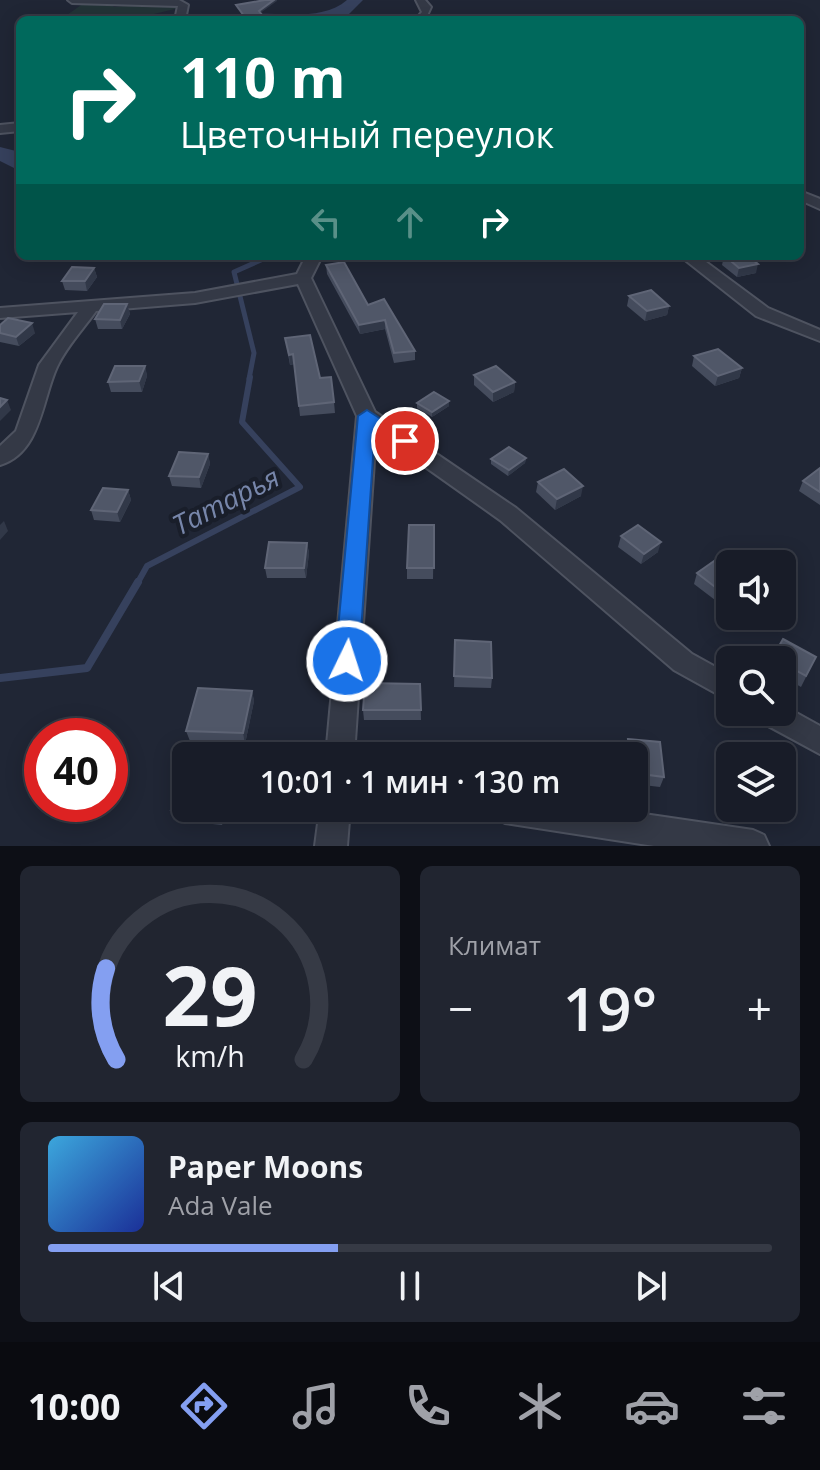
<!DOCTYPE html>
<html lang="ru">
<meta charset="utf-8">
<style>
:root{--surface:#181c28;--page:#212530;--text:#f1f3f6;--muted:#9fa1a8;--line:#363a45;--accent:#849ff1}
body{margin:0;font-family:"Open Sans",sans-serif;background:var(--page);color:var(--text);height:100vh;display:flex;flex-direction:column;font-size:30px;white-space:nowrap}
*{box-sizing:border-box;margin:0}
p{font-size:26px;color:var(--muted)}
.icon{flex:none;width:44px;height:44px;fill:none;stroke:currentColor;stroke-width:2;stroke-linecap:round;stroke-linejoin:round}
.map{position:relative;height:846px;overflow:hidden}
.panel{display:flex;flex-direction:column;gap:20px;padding:20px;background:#0d0f16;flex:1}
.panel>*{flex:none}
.hud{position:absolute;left:16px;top:16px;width:788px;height:244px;border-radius:12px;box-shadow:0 4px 20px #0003,0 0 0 2px var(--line);background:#00695c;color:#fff;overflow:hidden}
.fabs{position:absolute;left:716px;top:550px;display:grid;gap:16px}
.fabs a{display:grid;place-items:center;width:80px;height:80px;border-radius:12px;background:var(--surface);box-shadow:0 4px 20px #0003,0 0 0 2px var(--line);font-size:40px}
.speed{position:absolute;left:24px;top:718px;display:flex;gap:16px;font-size:40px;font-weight:700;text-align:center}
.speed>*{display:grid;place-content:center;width:104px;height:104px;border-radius:50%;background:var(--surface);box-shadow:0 4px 20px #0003,0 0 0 2px var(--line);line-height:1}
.speed .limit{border:12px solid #d22;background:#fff;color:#111}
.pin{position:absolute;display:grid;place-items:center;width:68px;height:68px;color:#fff;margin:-34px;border:4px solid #fff;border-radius:50%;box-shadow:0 2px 8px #0007}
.me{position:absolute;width:88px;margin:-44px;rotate:4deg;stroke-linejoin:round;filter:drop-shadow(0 0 6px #0008)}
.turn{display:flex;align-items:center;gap:28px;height:168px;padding:0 32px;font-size:36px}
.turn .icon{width:104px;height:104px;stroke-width:2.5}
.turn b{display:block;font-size:56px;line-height:68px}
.lanes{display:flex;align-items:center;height:76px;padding:0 32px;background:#0003;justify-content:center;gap:40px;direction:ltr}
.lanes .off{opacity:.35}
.big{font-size:60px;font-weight:600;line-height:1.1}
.panel .card{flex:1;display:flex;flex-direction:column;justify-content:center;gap:12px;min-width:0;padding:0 28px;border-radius:12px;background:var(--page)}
.panel .dial{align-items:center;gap:0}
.dial svg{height:208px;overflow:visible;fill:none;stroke:var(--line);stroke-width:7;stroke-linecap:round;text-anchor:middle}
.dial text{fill:var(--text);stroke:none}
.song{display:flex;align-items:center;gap:24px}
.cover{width:96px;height:96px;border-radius:12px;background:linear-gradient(135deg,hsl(200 70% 55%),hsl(230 70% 35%))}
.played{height:8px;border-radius:4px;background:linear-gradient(90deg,var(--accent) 40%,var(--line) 40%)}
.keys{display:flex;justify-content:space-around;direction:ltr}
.heat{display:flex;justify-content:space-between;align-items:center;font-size:44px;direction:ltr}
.panel .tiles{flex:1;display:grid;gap:20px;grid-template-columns:1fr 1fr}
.card:last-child{grid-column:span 2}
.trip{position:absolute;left:172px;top:742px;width:476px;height:80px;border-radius:12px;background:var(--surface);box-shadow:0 4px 20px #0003,0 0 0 2px var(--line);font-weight:600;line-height:80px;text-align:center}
.menu{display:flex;height:128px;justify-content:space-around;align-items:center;background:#0a0b10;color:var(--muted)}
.menu .icon{width:56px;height:56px}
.menu .active{color:var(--accent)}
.menu b{font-size:36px;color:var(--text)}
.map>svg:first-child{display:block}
.green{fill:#233337}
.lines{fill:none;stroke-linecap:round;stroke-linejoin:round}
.stream-far2{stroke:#36415d;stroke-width:5}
.stream-far1{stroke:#36415d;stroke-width:6}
.stream{stroke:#36415d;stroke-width:8}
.river{fill:#36415d;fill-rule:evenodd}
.minor-casing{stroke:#4e5360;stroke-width:4}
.minor{fill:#343946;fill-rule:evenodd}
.wall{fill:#454c5d}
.shaded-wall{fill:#313848}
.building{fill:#505768;stroke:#5f6576;stroke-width:2}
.route{fill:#1a73e8;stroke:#114b97;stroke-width:2}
.labels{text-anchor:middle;stroke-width:8;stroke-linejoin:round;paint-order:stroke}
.water-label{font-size:28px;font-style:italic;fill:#7786aa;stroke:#191e2a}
</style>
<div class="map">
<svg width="820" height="846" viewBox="0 0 820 846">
<rect width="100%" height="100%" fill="#202635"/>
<!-- green -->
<polygon class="green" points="84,3 110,4 114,7 165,3 179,8 154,14 157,20 80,20 67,15"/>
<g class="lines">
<!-- stream-far2 -->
<polyline class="stream-far2" points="249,379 254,353 234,272 270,256"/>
<!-- stream-far1 -->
<polyline class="stream-far1" points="137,584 147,566 300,487 242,422 250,377"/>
<!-- stream -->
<polyline class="stream" points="0,678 87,668 138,582"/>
<!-- river -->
<g class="river">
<path d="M347,0H363L349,14L336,20H224L226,17C265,7 317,26 347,0Z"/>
<polygon points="0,147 20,152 20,171 0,161"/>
</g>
<defs>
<g id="minor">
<polygon points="68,0 179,0 188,5 185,20 175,20 178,6 72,3"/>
<polygon points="416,0 425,0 431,7 425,20 415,20 422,12"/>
<polygon points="20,123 20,131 0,133 0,125"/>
<polygon points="800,191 820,199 820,209 800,200"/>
<path d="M306,256H322L311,278L375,412L516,508L692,654L730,675V701L674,670L500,520L376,432L354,756H326L357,416L298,284L195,303L96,311C84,328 66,347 57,367C42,399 41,453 0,465V446L16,431L39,365L78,312L0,318V308L195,293L297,274Z"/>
<polygon points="680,256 698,256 768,308 820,330 820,341 756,316"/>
<polygon points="782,705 820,726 820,754 759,721 755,712 782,712"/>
<polygon points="320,808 350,808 347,846 315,846"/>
<polygon points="490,808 603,808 753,830 764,835 769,846 654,846 505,823 494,818"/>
</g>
</defs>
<!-- minor casing -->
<use href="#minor" class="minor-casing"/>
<!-- minor -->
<use href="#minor" class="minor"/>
</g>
<!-- wall -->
<g class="wall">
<polygon points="724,256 756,273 737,277 722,265"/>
<polygon points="326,265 415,351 415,360 394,363 385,329 360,334 327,274"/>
<polygon points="94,268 97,277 87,291 65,290 62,281"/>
<polygon points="629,296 669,306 667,315 645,321 627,306"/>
<polygon points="127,304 130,314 122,329 98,329 95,319"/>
<polygon points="0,325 35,333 19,346 0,342"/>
<polygon points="285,338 320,378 334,402 335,413 300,416 294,364 290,365"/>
<polygon points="694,356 742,368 739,378 715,386 692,366"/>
<polygon points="145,366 147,376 142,392 111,392 108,382"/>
<polygon points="474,375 515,382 514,392 493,402 474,385"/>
<polygon points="417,403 449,406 432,417 417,408"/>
<polygon points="208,454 210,464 201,488 172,486 169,476"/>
<polygon points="526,458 525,463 508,476 491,464 491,459"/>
<polygon points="820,468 820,505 799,491 803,481"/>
<polygon points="538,482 581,496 555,510 536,492"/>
<polygon points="128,490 131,500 120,522 94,520 91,510"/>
<polygon points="434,525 433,579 407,579 407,568"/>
<polygon points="621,536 658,552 641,564 618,547"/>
<polygon points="307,543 309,553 306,578 267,578 265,568"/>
<polygon points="730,568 715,600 694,584 697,573"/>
<polygon points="783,639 816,657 801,687 782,676 782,660 771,660"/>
<polygon points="455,640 492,678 491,688 454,687"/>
<polygon points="420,684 421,720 364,720 363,710"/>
<polygon points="252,691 254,701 245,744 190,741 186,731"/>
<polygon points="628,739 664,777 660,787 634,784 634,756 626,756 625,749"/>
<polygon points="227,808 222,825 174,820 171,810"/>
</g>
<!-- shaded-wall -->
<g class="shaded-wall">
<polygon points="274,0 277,0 277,1 259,14 259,11"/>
<polygon points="758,264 756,273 737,277 739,268"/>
<polygon points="94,268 97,277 87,291 85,281"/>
<polygon points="127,304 130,314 122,329 120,320"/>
<polygon points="669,306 667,315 645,321 647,311"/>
<polygon points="385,320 385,329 360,334 359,325"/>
<polygon points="32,323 35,333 19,346 16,337"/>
<polygon points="293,354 294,364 290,365 289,355"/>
<polygon points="145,366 147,376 142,392 139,381"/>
<polygon points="742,368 739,378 715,386 718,376"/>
<polygon points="515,382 514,392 493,402 493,392"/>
<polygon points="7,400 11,410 0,421 0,407"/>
<polygon points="449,401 449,406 432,417 432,412"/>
<polygon points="208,454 210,464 201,488 199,477"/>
<polygon points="526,458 525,463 508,476 509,470"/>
<polygon points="583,486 581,496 555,510 557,499"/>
<polygon points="128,490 131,500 120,522 117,512"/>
<polygon points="4,521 8,531 0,540 0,525"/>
<polygon points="661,542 658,552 641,564 644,554"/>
<polygon points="307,543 309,553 306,578 304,568"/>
<polygon points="730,581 730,589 715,600 719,590"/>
<polygon points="252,691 254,701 245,744 243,733"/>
<polygon points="222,808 227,808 222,825 220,815"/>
</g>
<!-- building -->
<g class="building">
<polygon points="265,0 274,0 259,11 266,20 247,20 236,5"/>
<polygon points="725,256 748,256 758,264 739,268"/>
<polygon points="344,262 368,305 384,299 415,351 394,353 385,320 359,325 326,265"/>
<polygon points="72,267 94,268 85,281 62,281"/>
<polygon points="651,290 669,306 647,311 629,296"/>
<polygon points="104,304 127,304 120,320 95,319"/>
<polygon points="8,318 32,323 16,337 0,333 0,325"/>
<polygon points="310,335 320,378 331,377 334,402 299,406 293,354 289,355 285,338"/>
<polygon points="718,349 742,368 718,376 694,356"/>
<polygon points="115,366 145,366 139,381 108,382"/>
<polygon points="496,366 515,382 493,392 474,375"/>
<polygon points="434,392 449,401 432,412 417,403"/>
<polygon points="0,398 7,400 0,407"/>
<polygon points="509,447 526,458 509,470 491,459"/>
<polygon points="179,452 208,454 199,477 169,476"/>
<polygon points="820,468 820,492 803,481"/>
<polygon points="564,469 583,486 557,499 538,482"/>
<polygon points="103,488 128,490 117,512 91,510"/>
<polygon points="409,525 434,525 434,568 407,568"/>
<polygon points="638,525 661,542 644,554 621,536"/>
<polygon points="269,542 307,543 304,568 265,568"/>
<polygon points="717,559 730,568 730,581 719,590 697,573"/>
<polygon points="783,639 816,657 806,676 782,663 782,660 776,660 772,658"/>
<polygon points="455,640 491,642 492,678 454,676"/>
<polygon points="365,683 420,684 421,710 363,710"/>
<polygon points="198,688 252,691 243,733 186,731"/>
<polygon points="628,739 660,742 664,777 634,773 634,756 630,756"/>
<polygon points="184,771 186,771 186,808 222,808 220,815 171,810"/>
</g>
<!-- route -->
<polygon class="route" points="367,410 415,441 405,447 375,429 359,661 355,669 347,672 339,669 335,661 358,416"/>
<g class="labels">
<!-- water labels -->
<g class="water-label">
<text transform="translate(226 501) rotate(-27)" y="10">Татарья</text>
</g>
</g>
</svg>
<div class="fabs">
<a><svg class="icon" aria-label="sound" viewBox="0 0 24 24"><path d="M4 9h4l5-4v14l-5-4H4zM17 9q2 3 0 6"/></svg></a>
<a><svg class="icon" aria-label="search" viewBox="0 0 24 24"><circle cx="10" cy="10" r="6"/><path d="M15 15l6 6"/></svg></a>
<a><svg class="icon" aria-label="layers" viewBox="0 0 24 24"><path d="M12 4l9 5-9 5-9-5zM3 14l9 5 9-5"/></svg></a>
</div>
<div class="speed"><div class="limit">40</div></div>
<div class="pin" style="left:405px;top:441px;background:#d93025"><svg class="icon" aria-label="arrive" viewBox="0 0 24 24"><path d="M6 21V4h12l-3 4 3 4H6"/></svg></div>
<svg class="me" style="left:347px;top:661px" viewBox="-20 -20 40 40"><circle r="17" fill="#1a73e8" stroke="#fff" stroke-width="3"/><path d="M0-11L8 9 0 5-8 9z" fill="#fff"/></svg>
<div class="trip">10:01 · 1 мин · 130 m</div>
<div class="hud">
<div class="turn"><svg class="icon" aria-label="right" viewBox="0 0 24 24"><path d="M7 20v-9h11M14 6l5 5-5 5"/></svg><div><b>110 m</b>Цветочный переулок</div></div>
<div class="lanes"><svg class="icon off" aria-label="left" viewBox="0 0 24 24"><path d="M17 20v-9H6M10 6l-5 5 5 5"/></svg><svg class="icon off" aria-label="ahead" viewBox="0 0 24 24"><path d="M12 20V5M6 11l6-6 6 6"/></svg><svg class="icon" aria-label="right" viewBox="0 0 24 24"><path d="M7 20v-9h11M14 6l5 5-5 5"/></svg></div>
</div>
</div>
<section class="panel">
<div class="tiles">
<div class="card dial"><svg viewBox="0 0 100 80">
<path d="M14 69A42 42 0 1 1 86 69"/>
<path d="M14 69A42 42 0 0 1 10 34" stroke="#849ff1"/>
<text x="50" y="56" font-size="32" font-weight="700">29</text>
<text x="50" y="72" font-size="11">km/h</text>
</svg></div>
<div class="card"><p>Климат</p>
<div class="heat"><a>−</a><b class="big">19°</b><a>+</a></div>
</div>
<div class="card">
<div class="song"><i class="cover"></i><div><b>Paper Moons</b><p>Ada Vale</p></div></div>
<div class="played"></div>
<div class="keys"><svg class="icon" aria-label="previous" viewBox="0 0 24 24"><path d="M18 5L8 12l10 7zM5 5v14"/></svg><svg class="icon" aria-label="pause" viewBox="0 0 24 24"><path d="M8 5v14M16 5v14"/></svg><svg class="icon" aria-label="next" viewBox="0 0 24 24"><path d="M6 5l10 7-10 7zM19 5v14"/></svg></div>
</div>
</div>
</section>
<nav class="menu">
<b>10:00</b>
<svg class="icon active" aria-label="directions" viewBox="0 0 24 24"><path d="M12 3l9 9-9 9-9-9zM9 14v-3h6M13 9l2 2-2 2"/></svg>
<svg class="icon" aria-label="music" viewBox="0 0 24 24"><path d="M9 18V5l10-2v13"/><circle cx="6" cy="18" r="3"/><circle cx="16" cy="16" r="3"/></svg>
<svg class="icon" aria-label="phone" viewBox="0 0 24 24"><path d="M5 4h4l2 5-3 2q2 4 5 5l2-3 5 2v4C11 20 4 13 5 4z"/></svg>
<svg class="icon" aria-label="climate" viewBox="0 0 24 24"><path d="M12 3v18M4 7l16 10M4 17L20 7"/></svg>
<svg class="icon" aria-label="car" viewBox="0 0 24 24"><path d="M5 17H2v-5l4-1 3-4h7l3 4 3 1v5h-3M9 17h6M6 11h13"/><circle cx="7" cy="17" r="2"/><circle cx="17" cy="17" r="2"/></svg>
<svg class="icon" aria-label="filters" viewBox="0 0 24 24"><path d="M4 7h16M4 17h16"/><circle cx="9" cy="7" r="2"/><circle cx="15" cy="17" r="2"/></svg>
</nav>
